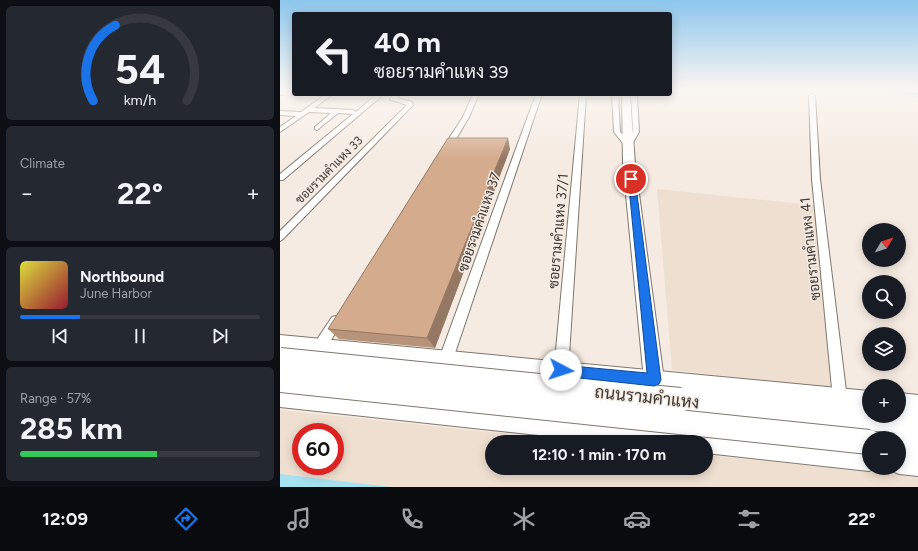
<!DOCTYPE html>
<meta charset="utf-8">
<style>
:root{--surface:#171b24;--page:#242831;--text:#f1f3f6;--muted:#9ea1a6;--line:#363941;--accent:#1a73e8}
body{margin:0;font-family:Figtree,Sarabun,sans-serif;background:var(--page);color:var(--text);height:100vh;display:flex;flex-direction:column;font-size:15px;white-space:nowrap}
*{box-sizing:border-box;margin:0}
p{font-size:13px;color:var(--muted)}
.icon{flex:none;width:22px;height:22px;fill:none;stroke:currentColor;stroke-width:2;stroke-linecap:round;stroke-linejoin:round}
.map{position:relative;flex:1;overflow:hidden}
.side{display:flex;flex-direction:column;gap:6px;padding:6px;background:#0d0f14;width:280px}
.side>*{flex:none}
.top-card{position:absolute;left:12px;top:12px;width:380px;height:84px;border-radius:4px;box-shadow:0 2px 10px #0003;background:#171b24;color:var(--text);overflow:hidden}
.needle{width:26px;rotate:51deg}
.buttons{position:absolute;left:582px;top:223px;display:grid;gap:8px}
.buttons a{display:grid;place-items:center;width:44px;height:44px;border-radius:50%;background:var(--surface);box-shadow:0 2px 10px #0003;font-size:20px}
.speed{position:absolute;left:12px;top:423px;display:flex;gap:8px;font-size:20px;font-weight:700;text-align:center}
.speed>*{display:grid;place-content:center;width:52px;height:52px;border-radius:50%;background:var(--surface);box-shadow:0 2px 10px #0003;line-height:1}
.speed .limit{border:6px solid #d22;background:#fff;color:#111}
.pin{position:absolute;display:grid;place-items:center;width:34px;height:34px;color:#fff;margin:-17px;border:2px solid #fff;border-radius:50%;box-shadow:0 1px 4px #0007}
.me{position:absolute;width:44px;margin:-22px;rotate:95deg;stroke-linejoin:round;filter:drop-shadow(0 0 3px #0008)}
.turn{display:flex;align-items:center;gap:14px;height:84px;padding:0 16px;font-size:18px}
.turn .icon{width:52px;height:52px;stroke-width:2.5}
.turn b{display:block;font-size:28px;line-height:34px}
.big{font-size:30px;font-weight:700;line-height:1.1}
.side .tile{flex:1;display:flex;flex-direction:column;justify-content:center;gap:6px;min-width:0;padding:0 14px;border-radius:6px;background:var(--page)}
.side .dial{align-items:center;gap:0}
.dial svg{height:104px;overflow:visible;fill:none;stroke:var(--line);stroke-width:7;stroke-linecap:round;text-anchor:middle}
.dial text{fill:var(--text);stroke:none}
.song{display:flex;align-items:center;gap:12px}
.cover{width:48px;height:48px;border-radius:6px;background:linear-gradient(135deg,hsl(60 70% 55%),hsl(350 70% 35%))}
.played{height:4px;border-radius:2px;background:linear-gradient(90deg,var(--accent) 25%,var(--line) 25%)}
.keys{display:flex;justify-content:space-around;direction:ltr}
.heat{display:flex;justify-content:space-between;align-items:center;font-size:22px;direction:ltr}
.charge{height:6px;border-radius:3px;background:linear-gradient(90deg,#34c759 57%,var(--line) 0)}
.trip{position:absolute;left:205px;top:435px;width:228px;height:40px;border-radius:20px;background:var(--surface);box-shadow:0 2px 10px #0003;font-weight:700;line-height:40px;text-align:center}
.tab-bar{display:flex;height:64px;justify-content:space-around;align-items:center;background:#090b0e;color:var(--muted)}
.tab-bar .icon{width:28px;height:28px}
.tab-bar .active{color:var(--accent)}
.tab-bar b{font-size:18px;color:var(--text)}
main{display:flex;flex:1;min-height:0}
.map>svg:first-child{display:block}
.built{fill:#efdfd0;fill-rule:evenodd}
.water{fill:#a5e1f1}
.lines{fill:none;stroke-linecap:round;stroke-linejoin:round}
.ferry{stroke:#1d4f5b;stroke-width:1;stroke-dasharray:3.5 2.5;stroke-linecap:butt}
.street-casing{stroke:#7f766e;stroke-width:2}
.secondary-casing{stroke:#7f766e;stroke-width:2}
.primary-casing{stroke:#7f766e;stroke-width:2}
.street{fill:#fff;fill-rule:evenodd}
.secondary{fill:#fff;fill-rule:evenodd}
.primary{fill:#fff;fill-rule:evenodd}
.primary-bridge-casing{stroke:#7f766e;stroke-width:26;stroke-linecap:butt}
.primary-bridge{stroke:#fff;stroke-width:24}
.wall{fill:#b79379}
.shaded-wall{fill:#957863}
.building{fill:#d5ab8d;stroke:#957863}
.route{fill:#1a73e8;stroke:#114b97}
.labels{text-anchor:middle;stroke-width:3;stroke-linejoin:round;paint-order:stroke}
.far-street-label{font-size:12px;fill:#3b3734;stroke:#f6ebe2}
.street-label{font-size:14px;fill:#3b3734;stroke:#f6ebe2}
.near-street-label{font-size:17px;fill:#3b3734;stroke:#f6ebe2}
</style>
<main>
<section class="side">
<div class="tile dial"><svg viewBox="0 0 100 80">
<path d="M14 69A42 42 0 1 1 86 69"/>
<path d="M14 69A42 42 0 0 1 31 11" stroke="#1a73e8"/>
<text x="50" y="56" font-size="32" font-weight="700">54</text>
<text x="50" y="72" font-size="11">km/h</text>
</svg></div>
<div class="tile"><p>Climate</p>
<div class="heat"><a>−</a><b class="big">22°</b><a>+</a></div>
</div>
<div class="tile">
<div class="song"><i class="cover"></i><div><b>Northbound</b><p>June Harbor</p></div></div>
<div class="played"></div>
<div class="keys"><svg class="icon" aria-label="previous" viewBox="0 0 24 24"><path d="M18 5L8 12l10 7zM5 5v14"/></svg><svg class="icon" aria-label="pause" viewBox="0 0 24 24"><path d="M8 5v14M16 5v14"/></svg><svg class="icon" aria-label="next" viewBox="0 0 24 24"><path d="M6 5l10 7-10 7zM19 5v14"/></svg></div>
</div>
<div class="tile"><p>Range · 57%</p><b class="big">285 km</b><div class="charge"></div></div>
</section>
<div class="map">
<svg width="638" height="487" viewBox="0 0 638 487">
<rect width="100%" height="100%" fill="#f6ebe2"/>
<!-- built -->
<g class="built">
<polygon points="377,189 542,206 563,390 392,370"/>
<path d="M0,410L302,442H212V468H426V455L638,477V487H0ZM21,432H55V466H21Z"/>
</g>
<!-- water -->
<g class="water">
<polygon points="590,90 638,90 638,98"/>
<polygon points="0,474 111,487 0,487"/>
</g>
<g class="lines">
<!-- ferry -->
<polyline class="ferry" points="612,90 638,94"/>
<defs>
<g id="street">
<polygon points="0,91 14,91 14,94 16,94 0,95"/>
<polygon points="46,94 53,94 34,108 73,110 76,112 97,94 104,94 3,180 0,180 0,174 73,114 58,113 37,130 35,129 35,127 51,113 29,112 0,132 0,127 16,116 0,115 0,111 21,112"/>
<polygon points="114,94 120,94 117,98 132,102 133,105 3,239 0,241 0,231 127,105 111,100 110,99"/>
<polygon points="193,94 199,94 189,117 169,151 163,151 162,149 183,117"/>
<polygon points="256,94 262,94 173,359 171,363 166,365 161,363 159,359"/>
<polygon points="300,94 306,94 288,371 286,376 281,378 276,376 274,371"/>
<polygon points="332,94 338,94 340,132 348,139 353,132 351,94 357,94 359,132 351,146 345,146 334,132"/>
<polygon points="532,94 535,96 540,179 567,399 565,404 560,406 555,404 553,399 532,179 529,96"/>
<polygon points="56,316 60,317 62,321 60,325 44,352 39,354 34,352 33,348 34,344 52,317"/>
</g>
<polygon id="secondary" points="342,94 350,94 355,164 384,380 381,387 374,390 367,387 364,380 343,164"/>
<g id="primary">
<polygon points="0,335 589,391 589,416 619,416 619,393 638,395 638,476 619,474 610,470 609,468 619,468 619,438 609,438 610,435 616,433 400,411 392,408 389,400 392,393 0,353"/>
<polygon points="0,385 589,445 589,468 595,468 589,471 426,453 426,442 323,442 0,407"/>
</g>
</defs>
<!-- street casing -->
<use href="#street" class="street-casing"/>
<!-- secondary casing -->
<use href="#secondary" class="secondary-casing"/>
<!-- primary casing -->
<use href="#primary" class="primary-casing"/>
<!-- street -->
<use href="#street" class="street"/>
<!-- secondary -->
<use href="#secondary" class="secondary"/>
<!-- primary -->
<use href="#primary" class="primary"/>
<defs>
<g id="primary-bridge">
<polyline points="0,360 400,400"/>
<polyline points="0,380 589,442"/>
</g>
</defs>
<!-- primary-bridge casing -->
<use href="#primary-bridge" class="primary-bridge-casing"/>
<!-- primary-bridge -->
<use href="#primary-bridge" class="primary-bridge"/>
</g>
<!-- wall -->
<polygon class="wall" points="230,149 155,348 59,339 48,329"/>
<!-- shaded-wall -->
<polygon class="shaded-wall" points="228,138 230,149 155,348 147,338"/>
<!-- building -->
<polygon class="building" points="168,138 228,138 147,338 48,329"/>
<!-- sky -->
<linearGradient id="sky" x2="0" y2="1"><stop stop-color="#8dc6ec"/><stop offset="0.57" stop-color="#fbf6f2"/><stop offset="1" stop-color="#fbf6f2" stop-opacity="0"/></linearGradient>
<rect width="638" height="158" fill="url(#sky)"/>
<!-- route -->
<polygon class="route" points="348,177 355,179 381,380 379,384 374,386 281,376 276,375 275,370 276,366 281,365 367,373"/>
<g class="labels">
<!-- far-street labels -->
<g class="far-street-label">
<text transform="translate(49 170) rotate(-45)" y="4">ซอยรามคำแหง 33</text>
</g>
<!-- street labels -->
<g class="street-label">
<text transform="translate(199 222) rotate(-71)" y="5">ซอยรามคำแหง 37</text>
<text transform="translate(278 231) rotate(-85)" y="5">ซอยรามคำแหง 37/1</text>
<text transform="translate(530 249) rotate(-96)" y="5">ซอยรามคำแหง 41</text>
</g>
<!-- near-street labels -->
<g class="near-street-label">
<text transform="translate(367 397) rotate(6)" y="6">ถนนรามคำแหง</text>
</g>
</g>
</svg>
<div class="buttons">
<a><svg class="needle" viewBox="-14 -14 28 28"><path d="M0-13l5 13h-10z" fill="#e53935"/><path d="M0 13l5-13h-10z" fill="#9ea1a6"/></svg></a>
<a><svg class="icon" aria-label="search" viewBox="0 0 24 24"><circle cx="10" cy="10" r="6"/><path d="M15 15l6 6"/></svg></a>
<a><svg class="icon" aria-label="layers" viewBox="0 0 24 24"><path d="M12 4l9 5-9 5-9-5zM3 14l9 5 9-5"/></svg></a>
<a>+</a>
<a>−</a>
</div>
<div class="speed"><div class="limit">60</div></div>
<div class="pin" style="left:351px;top:179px;background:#d93025"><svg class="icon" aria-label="arrive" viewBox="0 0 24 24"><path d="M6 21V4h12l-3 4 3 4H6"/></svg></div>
<svg class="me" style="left:281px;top:370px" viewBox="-20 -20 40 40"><circle r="19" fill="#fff"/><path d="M0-13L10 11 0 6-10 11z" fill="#1a73e8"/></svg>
<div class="trip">12:10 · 1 min · 170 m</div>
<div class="top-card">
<div class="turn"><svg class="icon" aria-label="left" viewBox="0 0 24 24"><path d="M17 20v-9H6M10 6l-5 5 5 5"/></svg><div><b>40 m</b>ซอยรามคำแหง 39</div></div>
</div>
</div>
</main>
<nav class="tab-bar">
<b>12:09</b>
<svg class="icon active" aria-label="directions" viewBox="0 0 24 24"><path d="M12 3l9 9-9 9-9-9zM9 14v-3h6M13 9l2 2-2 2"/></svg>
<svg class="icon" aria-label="music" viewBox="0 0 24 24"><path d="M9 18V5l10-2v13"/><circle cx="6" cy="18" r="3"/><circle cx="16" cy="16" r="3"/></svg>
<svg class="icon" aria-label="phone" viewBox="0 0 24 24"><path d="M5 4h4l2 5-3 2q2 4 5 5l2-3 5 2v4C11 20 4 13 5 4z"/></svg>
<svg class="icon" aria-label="climate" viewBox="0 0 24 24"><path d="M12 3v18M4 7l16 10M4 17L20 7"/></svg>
<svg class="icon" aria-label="car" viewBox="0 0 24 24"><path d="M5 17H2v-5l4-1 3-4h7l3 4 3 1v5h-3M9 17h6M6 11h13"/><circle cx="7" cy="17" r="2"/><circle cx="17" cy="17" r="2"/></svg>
<svg class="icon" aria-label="filters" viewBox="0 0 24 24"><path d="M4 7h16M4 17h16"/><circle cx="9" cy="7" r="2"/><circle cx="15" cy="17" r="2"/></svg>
<b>22°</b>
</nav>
